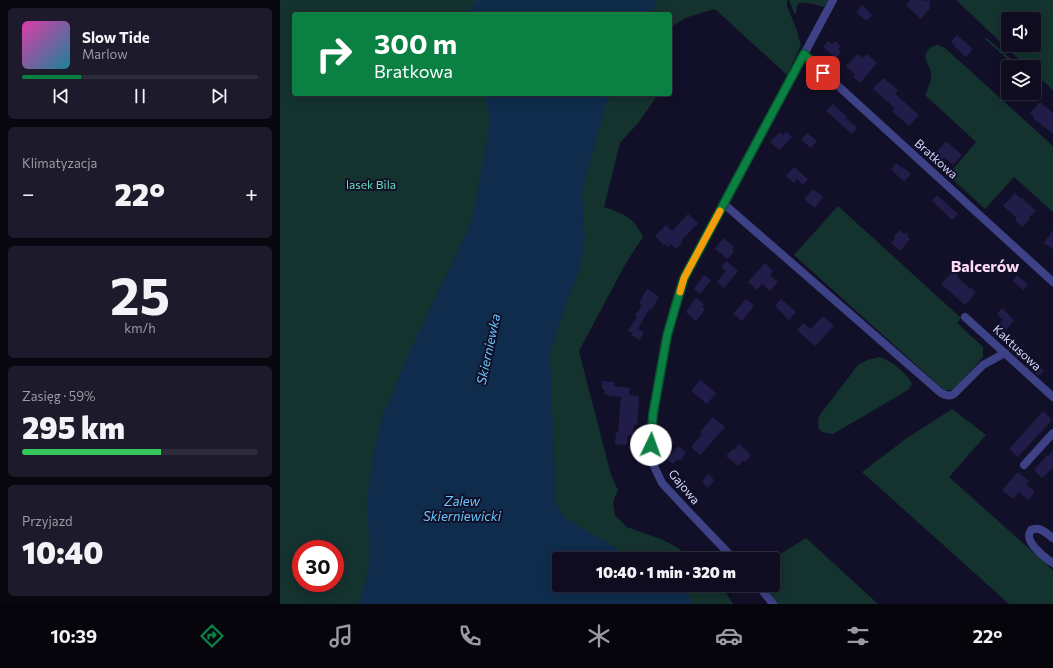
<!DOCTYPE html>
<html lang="pl">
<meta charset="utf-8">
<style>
:root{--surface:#0e0c1e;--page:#1c1a2b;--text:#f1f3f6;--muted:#9b9ba4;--line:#2e2c3c;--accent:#0b8043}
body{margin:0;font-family:Commissioner,sans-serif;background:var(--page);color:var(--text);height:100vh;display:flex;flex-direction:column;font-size:15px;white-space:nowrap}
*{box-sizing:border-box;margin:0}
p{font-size:13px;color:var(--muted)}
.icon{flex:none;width:22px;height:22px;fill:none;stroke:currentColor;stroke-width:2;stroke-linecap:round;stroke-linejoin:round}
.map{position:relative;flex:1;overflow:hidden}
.sheet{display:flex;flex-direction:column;gap:8px;padding:8px;background:#080710;width:280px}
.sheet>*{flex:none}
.top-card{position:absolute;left:12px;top:12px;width:380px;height:84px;border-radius:4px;box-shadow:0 2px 10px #0003,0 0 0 1px var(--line);background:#0b8043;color:#fff;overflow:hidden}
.buttons{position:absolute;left:721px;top:12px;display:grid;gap:8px}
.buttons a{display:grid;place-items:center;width:40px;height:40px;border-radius:4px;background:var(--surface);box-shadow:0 2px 10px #0003,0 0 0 1px var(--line);font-size:20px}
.speed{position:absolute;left:12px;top:540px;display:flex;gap:8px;font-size:20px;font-weight:700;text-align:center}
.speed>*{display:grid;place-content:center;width:52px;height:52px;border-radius:50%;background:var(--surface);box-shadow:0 2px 10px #0003,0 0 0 1px var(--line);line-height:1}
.speed .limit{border:6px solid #d22;background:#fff;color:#111}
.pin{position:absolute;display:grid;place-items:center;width:34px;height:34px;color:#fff;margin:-17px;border-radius:8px;box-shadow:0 2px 6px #0006}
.me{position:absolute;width:44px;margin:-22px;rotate:3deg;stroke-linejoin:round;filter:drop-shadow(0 0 3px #0008)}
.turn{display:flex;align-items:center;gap:14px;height:84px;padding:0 16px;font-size:18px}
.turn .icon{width:52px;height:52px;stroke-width:2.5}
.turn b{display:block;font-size:28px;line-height:34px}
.big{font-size:30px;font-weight:800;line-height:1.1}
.sheet .tile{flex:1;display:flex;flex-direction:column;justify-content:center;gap:6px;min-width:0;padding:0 14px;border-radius:6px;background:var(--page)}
.sheet .dial{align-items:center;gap:0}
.dial b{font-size:52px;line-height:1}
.song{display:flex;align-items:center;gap:12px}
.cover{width:48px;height:48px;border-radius:6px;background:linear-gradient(135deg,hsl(320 70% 55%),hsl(190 70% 35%))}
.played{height:4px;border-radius:2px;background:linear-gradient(90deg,var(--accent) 25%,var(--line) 25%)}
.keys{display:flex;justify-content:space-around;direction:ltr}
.heat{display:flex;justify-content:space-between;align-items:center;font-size:22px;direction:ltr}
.charge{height:6px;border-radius:3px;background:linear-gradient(90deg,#34c759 59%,var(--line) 0)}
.trip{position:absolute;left:272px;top:552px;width:228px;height:40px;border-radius:4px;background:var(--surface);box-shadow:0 2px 10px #0003,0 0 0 1px var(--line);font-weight:800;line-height:40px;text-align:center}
.menu{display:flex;height:64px;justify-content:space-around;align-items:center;background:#06050c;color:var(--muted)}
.menu .icon{width:28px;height:28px}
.menu .active{color:var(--accent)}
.menu b{font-size:18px;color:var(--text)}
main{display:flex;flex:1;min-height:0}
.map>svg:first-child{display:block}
.green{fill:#14322e;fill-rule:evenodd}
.water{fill:#102c4c}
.building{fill:#221d48}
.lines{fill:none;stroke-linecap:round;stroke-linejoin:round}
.street{stroke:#3d4185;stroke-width:8}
.route-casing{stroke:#07532c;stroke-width:10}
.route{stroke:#0b8043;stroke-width:7}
.slow{stroke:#f59e0b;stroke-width:7}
.labels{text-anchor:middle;stroke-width:4;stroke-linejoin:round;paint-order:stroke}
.street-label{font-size:12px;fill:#d9d8fe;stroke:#121028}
.park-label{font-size:12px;fill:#65ddb4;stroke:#121028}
.water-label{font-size:13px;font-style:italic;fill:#69c5fb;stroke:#121028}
.district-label{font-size:16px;font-weight:bold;fill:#fedaf4;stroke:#121028}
</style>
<main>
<section class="sheet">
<div class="tile">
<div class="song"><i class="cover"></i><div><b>Slow Tide</b><p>Marlow</p></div></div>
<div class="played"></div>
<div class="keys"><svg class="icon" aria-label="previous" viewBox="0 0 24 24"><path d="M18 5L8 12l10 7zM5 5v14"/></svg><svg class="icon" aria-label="pause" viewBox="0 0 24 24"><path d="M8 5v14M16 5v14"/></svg><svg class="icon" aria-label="next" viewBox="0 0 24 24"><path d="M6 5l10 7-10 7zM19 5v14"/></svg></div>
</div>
<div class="tile"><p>Klimatyzacja</p>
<div class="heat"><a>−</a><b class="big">22°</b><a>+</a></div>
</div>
<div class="tile dial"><b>25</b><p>km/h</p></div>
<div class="tile"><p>Zasięg · 59%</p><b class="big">295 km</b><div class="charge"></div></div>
<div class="tile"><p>Przyjazd</p><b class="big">10:40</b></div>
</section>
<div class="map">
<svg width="773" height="604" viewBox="0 0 773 604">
<rect width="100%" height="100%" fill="#121028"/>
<!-- green -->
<g class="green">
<path d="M0,0H507V6L516,28L521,45L507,75L435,9L405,18L390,28V14H14V94H377L375,99L358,123L340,143L324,207C342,213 355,218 363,237L346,263L299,351L331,475L338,490L333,502L335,515L347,527L383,540L398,548L411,559H279V585H438L444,590L453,604H0ZM21,549H55V583H21Z"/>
<path d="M509,0H547L548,1L544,7C538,5 519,0 517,5C516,9 517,12 515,15Z"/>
<path d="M676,0H773V90L754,73V67H747ZM728,19H754V45H728Z"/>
<polygon points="704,38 708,39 740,67 736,67"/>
<path d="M658,45L665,48L773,146V212L734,177L705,209L668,175L696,142L645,95C648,88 652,81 651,73C650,63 640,58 649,49C652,46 654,46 658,45Z"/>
<polygon points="558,206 681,318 677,323 703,347 703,357 674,390 664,390 514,255"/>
<path d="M600,357C611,361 627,373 632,384L628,390L553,434C540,433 536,430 539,416L578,365L587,360Z"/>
<polygon points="672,409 706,435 669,477 773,570 773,604 729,604 582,472 627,438"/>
<polygon points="526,538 598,604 497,604 487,590 487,585 493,585 493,572 496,567 496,557"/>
</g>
<!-- water -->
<g class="water">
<polygon points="197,0 378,0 370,14 190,14 193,5"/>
<polygon points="204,94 329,94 302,191 305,240 299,271 278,327 270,354 276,503 284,517 354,559 279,559 279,585 397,585 406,591 413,604 78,604 85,584 90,560 87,502 92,463 103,414 136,338 188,230 195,205 210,122"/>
</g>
<!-- building -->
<g class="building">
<polygon points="631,0 643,0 644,1 650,0 649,5 651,7 641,19 626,5"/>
<polygon points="582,5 592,15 586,21 576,12"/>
<polygon points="677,35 693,49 686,57 674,46 675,46 671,42"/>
<polygon points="548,41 552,44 555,41 561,46 558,49 561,52 556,58 543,47"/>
<polygon points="578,54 583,58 587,54 597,63 580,83 573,77 575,74 566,66"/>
<polygon points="603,78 618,90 615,94 639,115 629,126 612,111 615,108 593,89"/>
<polygon points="760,102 773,113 773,134 753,118 754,116 750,113"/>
<polygon points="553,104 567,117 566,118 577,128 572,134 546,111"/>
<polygon points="500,132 503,135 506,132 512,137 499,150 490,142"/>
<polygon points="527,133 537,141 531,148 521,140"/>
<polygon points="666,141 682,155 673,165 664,157 660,161 654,156"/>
<polygon points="616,163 622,168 623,167 631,174 624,181 611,170"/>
<polygon points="514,167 528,179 523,185 517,179 514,183 506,176"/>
<polygon points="533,189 543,197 535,208 524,199"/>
<polygon points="735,193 741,199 742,198 756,211 749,217 750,219 742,227 735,220 737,218 723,206"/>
<polygon points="657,195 678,214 672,220 652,201"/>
<polygon points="408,214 418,223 401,241 403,242 396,249 391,244 389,247 385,244 384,245 375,236 386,225 392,231"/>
<polygon points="620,230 624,234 627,233 628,237 630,239 620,251 611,243 615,238 613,237"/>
<polygon points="773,230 773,249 764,243"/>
<polygon points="443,238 454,246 452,249 454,251 448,259 435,249"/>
<polygon points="446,261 458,271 444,288 437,282 446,271 441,267"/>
<polygon points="485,263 493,271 490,275 498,282 490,291 482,284 477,290 468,282"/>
<polygon points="673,271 679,277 678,278 689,288 690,287 696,292 685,305 661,284"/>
<polygon points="424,275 431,280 420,294 414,289"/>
<polygon points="737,275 748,285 743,290 733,281"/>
<polygon points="367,289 379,297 371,310 369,309 358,329 364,332 360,340 351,335 353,333 348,331 357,317 355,316 362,305 359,303"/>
<polygon points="416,298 424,304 422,306 425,309 416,321 406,312"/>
<polygon points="466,299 474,306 462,321 453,314"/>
<polygon points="501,299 516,312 509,320 495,306"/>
<polygon points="722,308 734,320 726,330 719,324 723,320 717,314"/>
<polygon points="543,316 554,326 535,346 517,330 523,323 531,329"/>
<polygon points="757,364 764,371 758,376 752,370"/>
<polygon points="420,380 436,393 427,404 411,391"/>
<polygon points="322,381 334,382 334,386 350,388 349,395 359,396 357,425 354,425 353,435 348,435 347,445 335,444 336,432 338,432 341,397 324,395 325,390 322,389"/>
<polygon points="763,411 772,420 746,448 738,457 729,449 751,425"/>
<polygon points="433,417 445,427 420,455 411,447 422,434 420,432"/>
<polygon points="459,444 471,455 465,462 464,460 458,466 446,456 453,449 454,450"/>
<polygon points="398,446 406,452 400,461 397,459 393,464 387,459"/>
<polygon points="773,450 773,468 762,478 754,470 767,455 768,456"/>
<polygon points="738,472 749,481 746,484 755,492 748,500 739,492 733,499 722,490"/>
<polygon points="428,474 434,480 428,488 422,482"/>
</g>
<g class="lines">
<!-- street -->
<g class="street">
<polyline points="524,54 533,63 773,282"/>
<path d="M444,204L661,393C666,395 669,397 674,394L703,365L725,353"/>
<polyline points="685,317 773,397"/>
<polyline points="744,465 773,433"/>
<path d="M773,538C766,533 760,526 751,530C750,533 749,533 749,536C749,545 766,559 773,563"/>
<polyline points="454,559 409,512 382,483 373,464 371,455 371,435 373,414 387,336 395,308 404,278 553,0"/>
<polyline points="478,585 493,604"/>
</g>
</g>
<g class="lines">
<defs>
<polyline id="route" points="371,445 373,414 387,336 395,308 404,278 524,54 543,73"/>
</defs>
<!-- route casing -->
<use href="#route" class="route-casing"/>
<!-- route -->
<use href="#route" class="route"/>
<!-- slow -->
<polyline class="slow" points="400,292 404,278 440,211"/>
</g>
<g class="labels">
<!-- street labels -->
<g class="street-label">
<text transform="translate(656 159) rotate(42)" y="4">Bratkowa</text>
<text transform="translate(737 348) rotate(43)" y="4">Kaktusowa</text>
<text transform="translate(404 487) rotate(50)" y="4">Gajowa</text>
</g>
<!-- park labels -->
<g class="park-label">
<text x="91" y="189">lasek Bila</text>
</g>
<!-- water labels -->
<g class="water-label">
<text transform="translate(208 349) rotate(-78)" y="5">Skierniewka</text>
<text x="182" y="506">Zalew<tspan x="182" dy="15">Skierniewicki</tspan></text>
</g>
<!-- district labels -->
<g class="district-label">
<text x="705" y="272">Balcerów</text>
</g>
</g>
</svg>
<div class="buttons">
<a><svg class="icon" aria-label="sound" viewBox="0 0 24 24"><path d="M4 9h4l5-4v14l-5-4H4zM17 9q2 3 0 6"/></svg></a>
<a><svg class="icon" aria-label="layers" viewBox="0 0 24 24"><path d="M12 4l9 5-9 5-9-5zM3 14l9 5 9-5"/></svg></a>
</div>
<div class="speed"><div class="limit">30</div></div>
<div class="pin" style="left:543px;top:73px;background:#d93025"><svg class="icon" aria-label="arrive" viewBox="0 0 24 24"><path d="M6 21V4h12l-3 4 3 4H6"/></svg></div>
<svg class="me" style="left:371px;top:445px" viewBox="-20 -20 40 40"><circle r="19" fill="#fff"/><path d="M0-13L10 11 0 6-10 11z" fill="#0b8043"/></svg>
<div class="trip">10:40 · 1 min · 320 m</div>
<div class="top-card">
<div class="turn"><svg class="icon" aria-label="right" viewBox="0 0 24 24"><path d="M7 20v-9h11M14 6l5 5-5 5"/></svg><div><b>300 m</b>Bratkowa</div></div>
</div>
</div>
</main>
<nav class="menu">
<b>10:39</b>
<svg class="icon active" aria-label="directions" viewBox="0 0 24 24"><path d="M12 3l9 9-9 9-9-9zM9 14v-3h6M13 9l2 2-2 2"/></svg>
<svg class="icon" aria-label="music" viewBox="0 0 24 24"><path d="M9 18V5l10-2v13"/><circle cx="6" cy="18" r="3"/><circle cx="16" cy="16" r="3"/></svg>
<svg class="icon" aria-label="phone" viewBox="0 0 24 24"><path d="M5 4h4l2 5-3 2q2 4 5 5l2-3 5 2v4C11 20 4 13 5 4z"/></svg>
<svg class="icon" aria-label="climate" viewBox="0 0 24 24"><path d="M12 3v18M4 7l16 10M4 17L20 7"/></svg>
<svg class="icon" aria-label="car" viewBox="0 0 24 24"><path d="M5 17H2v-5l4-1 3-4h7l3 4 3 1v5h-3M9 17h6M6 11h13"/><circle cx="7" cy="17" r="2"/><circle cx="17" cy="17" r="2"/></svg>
<svg class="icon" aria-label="filters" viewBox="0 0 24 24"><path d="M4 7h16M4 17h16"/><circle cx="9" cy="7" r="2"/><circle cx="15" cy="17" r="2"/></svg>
<b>22°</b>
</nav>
